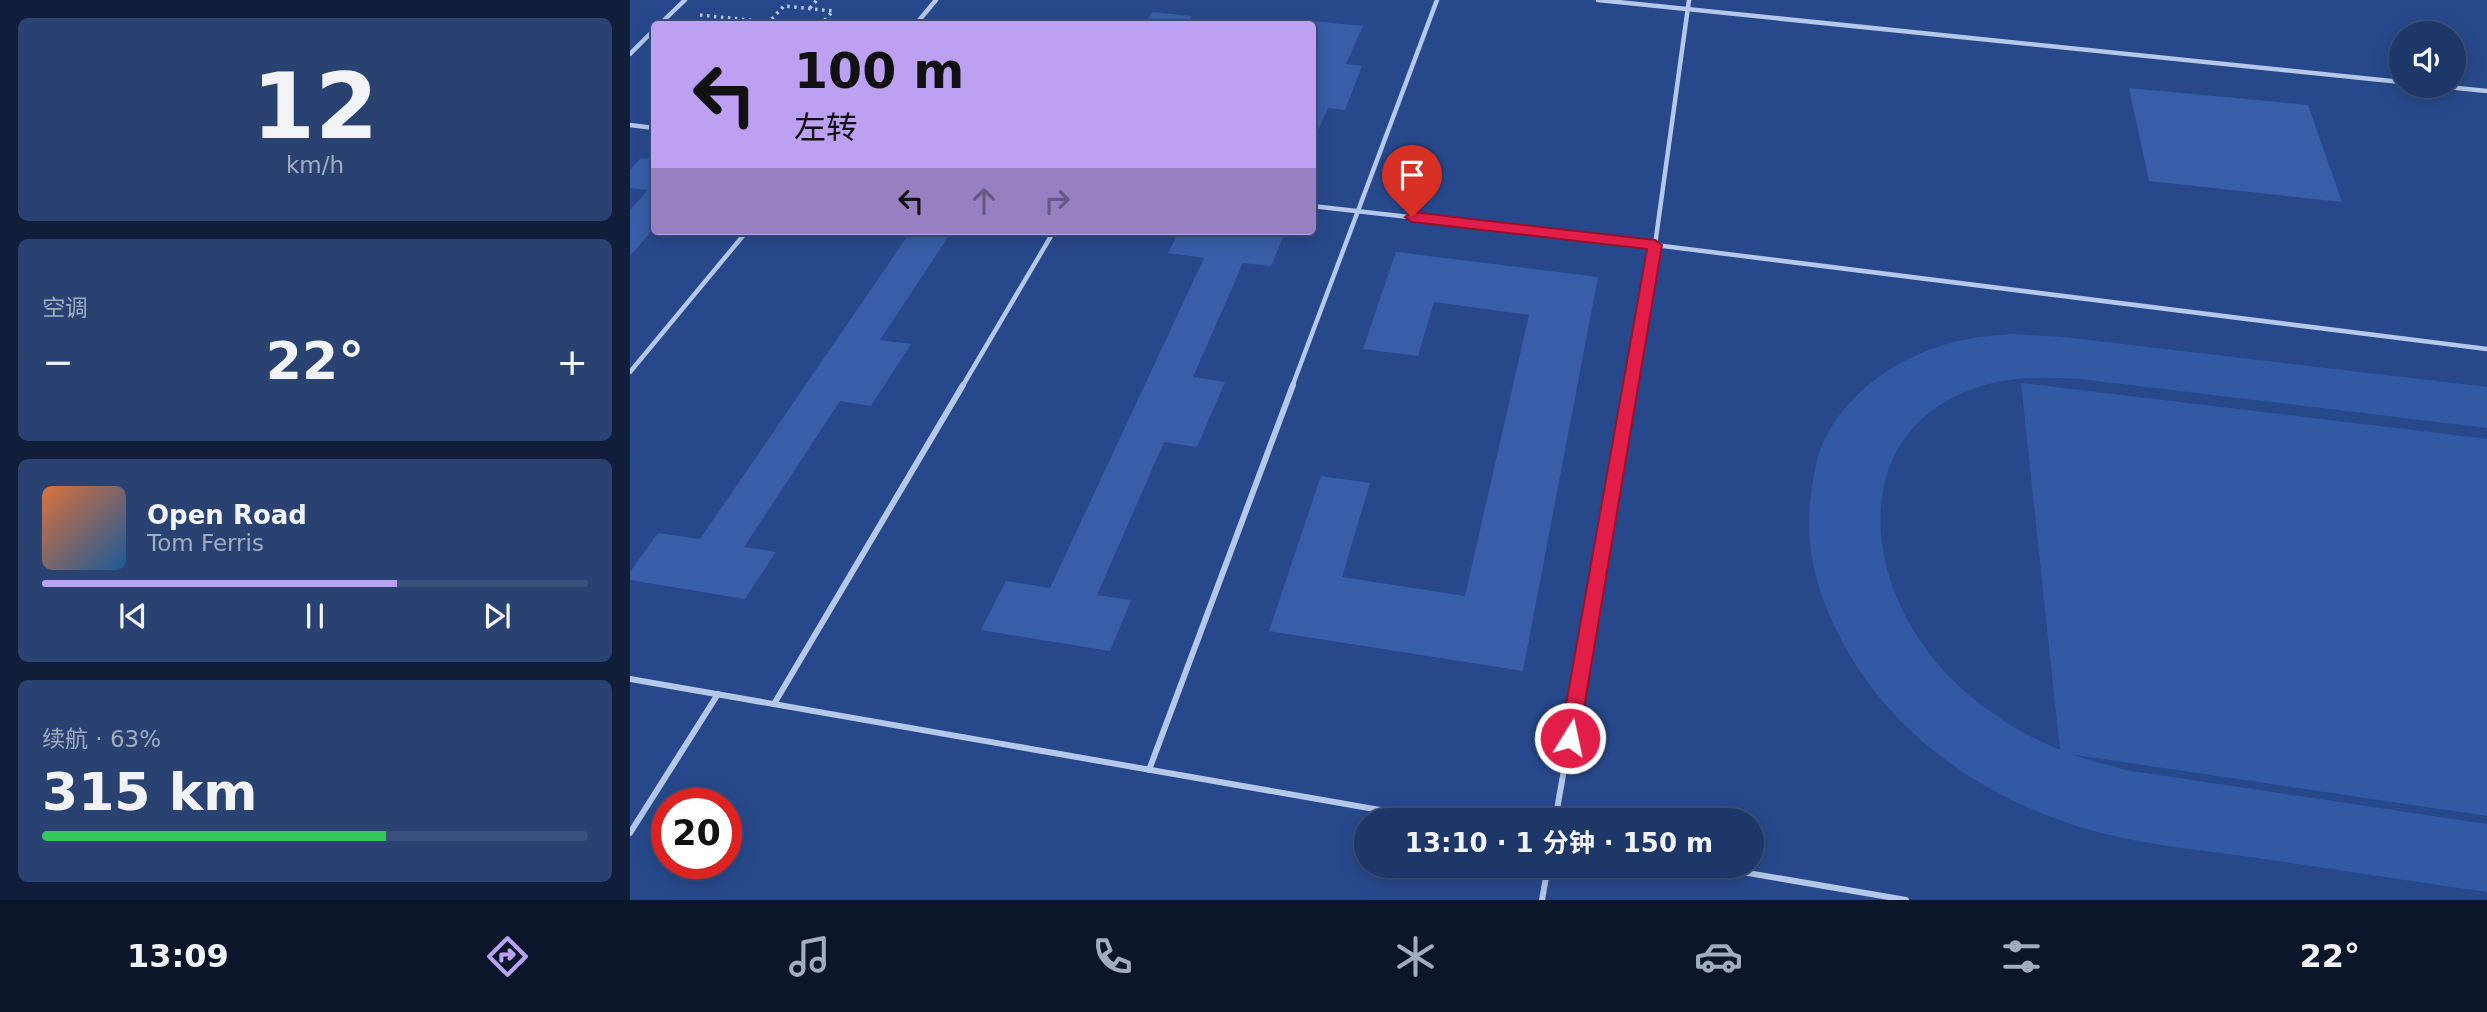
<!DOCTYPE html>
<html lang="zh">
<meta charset="utf-8">
<style>
:root{--surface:#1d3769;--page:#2a4271;--text:#f1f3f6;--muted:#a0acc0;--line:#3b517d;--accent:#bca0f2}
body{margin:0;font-family:"DejaVu Sans","Noto Sans SC",sans-serif;background:var(--page);color:var(--text);height:100vh;display:flex;flex-direction:column;font-size:26px;white-space:nowrap}
*{box-sizing:border-box;margin:0}
p{font-size:23px;color:var(--muted)}
.icon{flex:none;width:38px;height:38px;fill:none;stroke:currentColor;stroke-width:2;stroke-linecap:round;stroke-linejoin:round}
.map{position:relative;flex:1;overflow:hidden}
.details{display:flex;flex-direction:column;gap:18px;padding:18px;background:#101e3a;width:630px}
.details>*{flex:none}
.top-card{position:absolute;left:21px;top:21px;width:665px;height:214px;border-radius:7px;box-shadow:0 4px 18px #0003,0 0 0 2px var(--line);background:#bca0f2;color:#111;overflow:hidden}
.controls{position:absolute;left:1759px;top:21px;display:grid;gap:14px}
.controls a{display:grid;place-items:center;width:77px;height:77px;border-radius:50%;background:var(--surface);box-shadow:0 4px 18px #0003,0 0 0 2px var(--line);font-size:35px}
.speed{position:absolute;left:21px;top:788px;display:flex;gap:14px;font-size:35px;font-weight:700;text-align:center}
.speed>*{display:grid;place-content:center;width:91px;height:91px;border-radius:50%;background:var(--surface);box-shadow:0 4px 18px #0003,0 0 0 2px var(--line);line-height:1}
.speed .limit{border:10px solid #d22;background:#fff;color:#111}
.pin{position:absolute;display:grid;place-items:center;width:60px;height:60px;color:#fff;margin:-72px -30px;border-radius:50% 50% 50% 0;rotate:-45deg;box-shadow:0 0 7px #0007}
.pin .icon{rotate:45deg}
.me{position:absolute;width:77px;margin:-38px;rotate:10deg;stroke-linejoin:round;filter:drop-shadow(0 0 5px #0008)}
.turn{display:flex;align-items:center;gap:24px;height:147px;padding:0 28px;font-size:32px}
.turn .icon{width:91px;height:91px;stroke-width:2.5}
.turn b{display:block;font-size:49px;line-height:60px}
.lanes{display:flex;align-items:center;height:66px;padding:0 28px;background:#0003;justify-content:center;gap:35px;direction:ltr}
.lanes .off{opacity:.35}
.big{font-size:52px;font-weight:700;line-height:1.1}
.details .tile{flex:1;display:flex;flex-direction:column;justify-content:center;gap:10px;min-width:0;padding:0 24px;border-radius:10px;background:var(--page)}
.details .dial{align-items:center;gap:0}
.dial b{font-size:91px;line-height:1}
.song{display:flex;align-items:center;gap:21px}
.cover{width:84px;height:84px;border-radius:10px;background:linear-gradient(135deg,hsl(20 70% 55%),hsl(210 70% 35%))}
.played{height:7px;border-radius:4px;background:linear-gradient(90deg,var(--accent) 65%,var(--line) 65%)}
.keys{display:flex;justify-content:space-around;direction:ltr}
.heat{display:flex;justify-content:space-between;align-items:center;font-size:38px;direction:ltr}
.charge{height:10px;border-radius:5px;background:linear-gradient(90deg,#34c759 63%,var(--line) 0)}
.trip{position:absolute;left:724px;top:808px;width:410px;height:70px;border-radius:35px;background:var(--surface);box-shadow:0 4px 18px #0003,0 0 0 2px var(--line);font-weight:700;line-height:70px;text-align:center}
.tabs{display:flex;height:112px;justify-content:space-around;align-items:center;background:#0c162a;color:var(--muted)}
.tabs .icon{width:49px;height:49px}
.tabs .active{color:var(--accent)}
.tabs b{font-size:32px;color:var(--text)}
main{display:flex;flex:1;min-height:0}
.map>svg:first-child{display:block}
.green{fill:#3259a3}
.building{fill:#385ea8}
.lines{fill:none;stroke-linecap:round;stroke-linejoin:round}
.path{stroke:#b6c8ea;stroke-width:3.5;stroke-dasharray:2.5 4.5;stroke-linecap:butt}
.service-far1{stroke:#b6c8ea;stroke-width:4.5}
.service{stroke:#b6c8ea;stroke-width:6}
.route{fill:#e11d48;stroke:#92132f;stroke-width:2}
</style>
<main>
<section class="details">
<div class="tile dial"><b>12</b><p>km/h</p></div>
<div class="tile"><p>空调</p>
<div class="heat"><a>−</a><b class="big">22°</b><a>+</a></div>
</div>
<div class="tile">
<div class="song"><i class="cover"></i><div><b>Open Road</b><p>Tom Ferris</p></div></div>
<div class="played"></div>
<div class="keys"><svg class="icon" aria-label="previous" viewBox="0 0 24 24"><path d="M18 5L8 12l10 7zM5 5v14"/></svg><svg class="icon" aria-label="pause" viewBox="0 0 24 24"><path d="M8 5v14M16 5v14"/></svg><svg class="icon" aria-label="next" viewBox="0 0 24 24"><path d="M6 5l10 7-10 7zM19 5v14"/></svg></div>
</div>
<div class="tile"><p>续航 · 63%</p><b class="big">315 km</b><div class="charge"></div></div>
</section>
<div class="map">
<svg width="1857" height="900" viewBox="0 0 1857 900">
<rect width="100%" height="100%" fill="#27498c"/>
<!-- green -->
<path class="green" d="M1380,334L1434,337L1857,387V428L1450,379C1413,377 1375,376 1340,390C1231,431 1232,551 1287,636C1320,688 1374,727 1430,750L1391,383L1857,439V816L1439,754L1495,770L1857,824V892C1780,881 1704,869 1627,858C1580,851 1530,847 1484,836C1373,811 1267,744 1213,643C1181,582 1171,533 1186,465C1201,400 1267,355 1328,341C1344,337 1363,336 1380,334Z"/>
<!-- building -->
<g class="building">
<polygon points="522,12 562,16 557,24 515,24"/>
<polygon points="661,19 733,26 716,64 732,66 715,110 698,108 682,144 682,24 658,24"/>
<polygon points="1499,88 1678,105 1712,202 1519,181"/>
<polygon points="11,158 24,159 24,228 0,256 0,210 18,190 0,188 0,170"/>
<polygon points="281,231 322,231 250,340 281,344 241,406 210,401 114,547 146,552 115,599 0,580 0,572 28,533 70,539"/>
<polygon points="549,231 623,231 654,235 641,266 613,263 563,377 595,382 567,447 534,442 467,595 501,600 480,651 351,630 376,581 420,588 574,258 538,253"/>
<polygon points="766,252 968,277 893,671 639,631 691,476 740,483 712,577 835,596 899,315 804,302 788,356 733,349"/>
</g>
<g class="lines">
<!-- path -->
<g class="path">
<polyline points="180,8 187,0"/>
<polyline points="70,15 139,22"/>
<polyline points="137,24 154,6 203,11 191,24"/>
</g>
<!-- service-far1 -->
<g class="service-far1">
<polyline points="968,0 1771,82"/>
<polyline points="30,24 55,0"/>
<polyline points="286,24 306,0"/>
<polyline points="0,54 24,30"/>
<polyline points="1807,86 1857,91"/>
<polyline points="0,125 24,128"/>
<polyline points="682,206 1025,245 1857,349"/>
<polyline points="0,372 117,231"/>
<polyline points="332,387 424,231"/>
<polyline points="662,387 807,0"/>
<polyline points="1000,387 1025,245 1059,0"/>
</g>
<!-- service -->
<g class="service">
<polyline points="0,679 813,821"/>
<polyline points="144,704 333,385"/>
<polyline points="519,770 663,385"/>
<polyline points="925,821 1001,385"/>
<polyline points="0,833 88,694"/>
<polyline points="1077,866 1276,900"/>
<polyline points="912,900 918,866"/>
</g>
</g>
<!-- route -->
<polygon class="route" points="782,212 1025,240 1032,245 949,738 946,745 940,748 933,745 930,738 1017,249 782,222 775,217"/>
</svg>
<div class="controls">
<a><svg class="icon" aria-label="sound" viewBox="0 0 24 24"><path d="M4 9h4l5-4v14l-5-4H4zM17 9q2 3 0 6"/></svg></a>
</div>
<div class="speed"><div class="limit">20</div></div>
<div class="pin" style="left:782px;top:217px;background:#d93025"><svg class="icon" aria-label="arrive" viewBox="0 0 24 24"><path d="M6 21V4h12l-3 4 3 4H6"/></svg></div>
<svg class="me" style="left:940px;top:738px" viewBox="-20 -20 40 40"><circle r="17" fill="#e11d48" stroke="#fff" stroke-width="3"/><path d="M0-11L8 9 0 5-8 9z" fill="#fff"/></svg>
<div class="trip">13:10 · 1 分钟 · 150 m</div>
<div class="top-card">
<div class="turn"><svg class="icon" aria-label="left" viewBox="0 0 24 24"><path d="M17 20v-9H6M10 6l-5 5 5 5"/></svg><div><b>100 m</b>左转</div></div>
<div class="lanes"><svg class="icon" aria-label="left" viewBox="0 0 24 24"><path d="M17 20v-9H6M10 6l-5 5 5 5"/></svg><svg class="icon off" aria-label="ahead" viewBox="0 0 24 24"><path d="M12 20V5M6 11l6-6 6 6"/></svg><svg class="icon off" aria-label="right" viewBox="0 0 24 24"><path d="M7 20v-9h11M14 6l5 5-5 5"/></svg></div>
</div>
</div>
</main>
<nav class="tabs">
<b>13:09</b>
<svg class="icon active" aria-label="directions" viewBox="0 0 24 24"><path d="M12 3l9 9-9 9-9-9zM9 14v-3h6M13 9l2 2-2 2"/></svg>
<svg class="icon" aria-label="music" viewBox="0 0 24 24"><path d="M9 18V5l10-2v13"/><circle cx="6" cy="18" r="3"/><circle cx="16" cy="16" r="3"/></svg>
<svg class="icon" aria-label="phone" viewBox="0 0 24 24"><path d="M5 4h4l2 5-3 2q2 4 5 5l2-3 5 2v4C11 20 4 13 5 4z"/></svg>
<svg class="icon" aria-label="climate" viewBox="0 0 24 24"><path d="M12 3v18M4 7l16 10M4 17L20 7"/></svg>
<svg class="icon" aria-label="car" viewBox="0 0 24 24"><path d="M5 17H2v-5l4-1 3-4h7l3 4 3 1v5h-3M9 17h6M6 11h13"/><circle cx="7" cy="17" r="2"/><circle cx="17" cy="17" r="2"/></svg>
<svg class="icon" aria-label="filters" viewBox="0 0 24 24"><path d="M4 7h16M4 17h16"/><circle cx="9" cy="7" r="2"/><circle cx="15" cy="17" r="2"/></svg>
<b>22°</b>
</nav>
